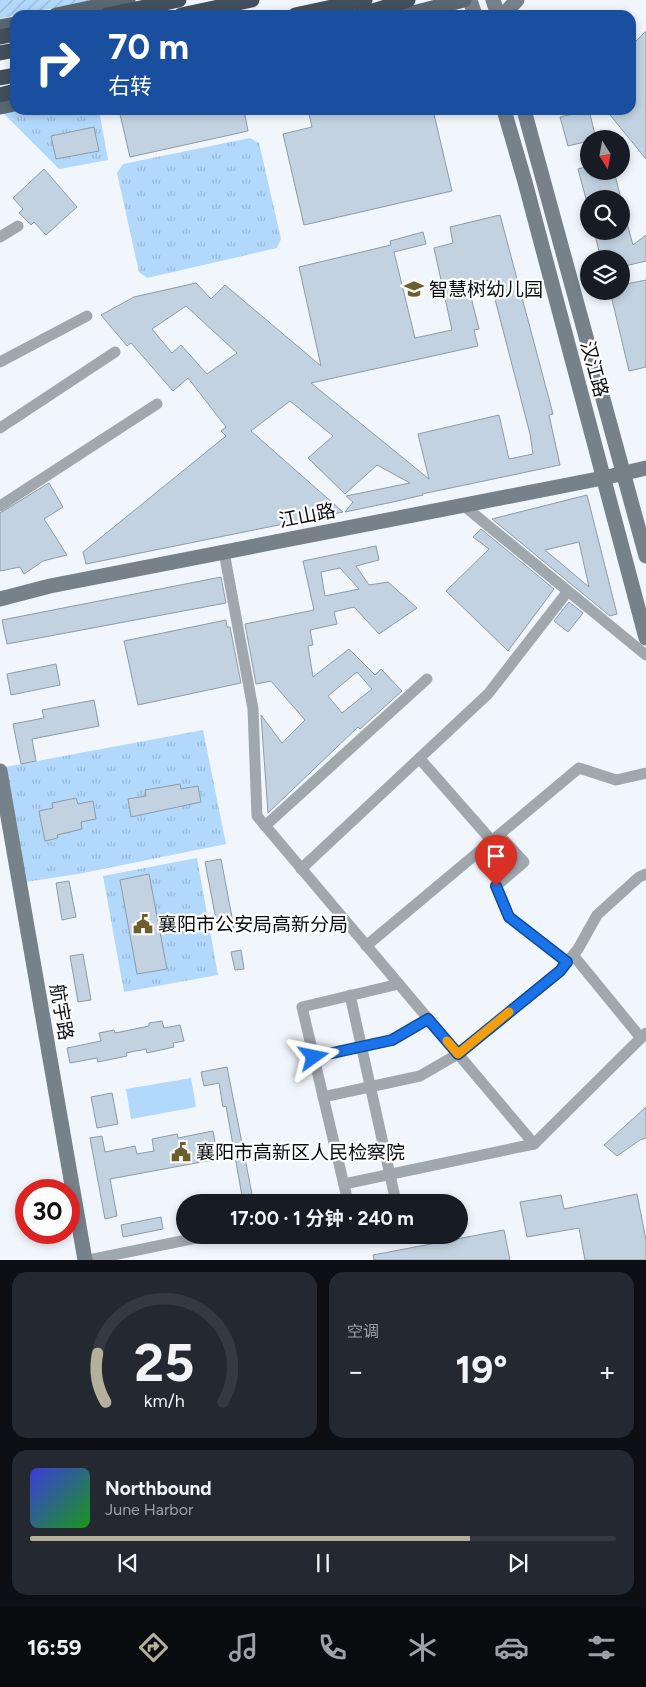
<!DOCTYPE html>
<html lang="zh">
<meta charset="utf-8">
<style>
:root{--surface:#171b24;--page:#242831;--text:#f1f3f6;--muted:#9ea1a6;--line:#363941;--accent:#b5b09b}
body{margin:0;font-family:Figtree,"Noto Sans SC",sans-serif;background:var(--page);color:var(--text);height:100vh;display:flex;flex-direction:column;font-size:19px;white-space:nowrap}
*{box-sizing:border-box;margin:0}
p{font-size:16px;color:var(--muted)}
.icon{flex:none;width:28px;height:28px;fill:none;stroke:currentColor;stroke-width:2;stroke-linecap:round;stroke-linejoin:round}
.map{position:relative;height:1260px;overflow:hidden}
.details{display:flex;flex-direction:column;gap:12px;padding:12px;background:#0d0f14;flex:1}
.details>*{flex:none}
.top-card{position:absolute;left:10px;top:10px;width:626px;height:105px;border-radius:15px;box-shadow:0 2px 8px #0003;background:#1a4fa0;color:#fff;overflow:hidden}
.needle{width:32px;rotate:169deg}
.buttons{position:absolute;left:580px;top:130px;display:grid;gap:10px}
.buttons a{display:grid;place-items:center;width:50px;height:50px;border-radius:50%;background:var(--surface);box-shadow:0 2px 8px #0003;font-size:25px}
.speed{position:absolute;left:15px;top:1179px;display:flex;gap:10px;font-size:25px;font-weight:700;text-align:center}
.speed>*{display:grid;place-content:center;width:65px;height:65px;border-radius:50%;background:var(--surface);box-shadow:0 2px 8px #0003;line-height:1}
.speed .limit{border:8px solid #d22;background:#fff;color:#111}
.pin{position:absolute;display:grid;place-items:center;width:42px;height:42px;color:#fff;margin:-51px -21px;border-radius:50% 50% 50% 0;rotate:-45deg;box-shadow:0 0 5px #0007}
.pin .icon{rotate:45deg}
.me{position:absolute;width:55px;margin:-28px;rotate:78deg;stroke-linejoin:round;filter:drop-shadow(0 0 4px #0008)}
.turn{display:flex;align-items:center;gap:18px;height:105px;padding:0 15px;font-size:22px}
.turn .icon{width:65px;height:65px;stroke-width:2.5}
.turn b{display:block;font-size:35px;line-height:42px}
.big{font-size:38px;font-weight:700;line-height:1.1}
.details .card{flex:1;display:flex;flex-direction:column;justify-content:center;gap:8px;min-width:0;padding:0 18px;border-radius:15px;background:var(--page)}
.details .dial{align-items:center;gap:0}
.dial svg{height:130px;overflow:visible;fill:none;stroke:var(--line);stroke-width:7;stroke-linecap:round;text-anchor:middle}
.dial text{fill:var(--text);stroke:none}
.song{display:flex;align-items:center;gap:15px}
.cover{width:60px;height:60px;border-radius:8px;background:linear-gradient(135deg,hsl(240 70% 55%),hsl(120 70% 35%))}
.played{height:5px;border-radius:2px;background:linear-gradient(90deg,var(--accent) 75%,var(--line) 75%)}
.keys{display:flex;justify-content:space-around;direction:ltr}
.heat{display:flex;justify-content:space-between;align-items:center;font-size:28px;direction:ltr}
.details .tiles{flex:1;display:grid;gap:12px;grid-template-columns:1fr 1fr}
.card:last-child{grid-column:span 2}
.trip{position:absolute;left:176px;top:1194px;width:292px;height:50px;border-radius:25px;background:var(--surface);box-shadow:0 2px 8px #0003;font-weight:700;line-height:50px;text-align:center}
.tabs{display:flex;height:80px;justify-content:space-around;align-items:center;background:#090b0e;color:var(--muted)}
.tabs .icon{width:35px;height:35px}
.tabs .on{color:var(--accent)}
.tabs b{font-size:22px;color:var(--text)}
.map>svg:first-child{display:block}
.grass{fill:url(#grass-tufts)}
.garden{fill:url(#garden-furrows)}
.pitch{fill:#b2d8fb}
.building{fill:#c2d2e0;stroke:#8c9ba9;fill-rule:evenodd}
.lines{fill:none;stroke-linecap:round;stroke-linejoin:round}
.street{stroke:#a0a7ad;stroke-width:11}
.secondary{stroke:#77818a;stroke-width:15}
.primary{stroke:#5a6671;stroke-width:15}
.highway{stroke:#424f5c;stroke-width:15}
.route-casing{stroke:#114b97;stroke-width:12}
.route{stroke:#1a73e8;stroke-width:9}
.slow{stroke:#f59e0b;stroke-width:9}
.labels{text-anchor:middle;stroke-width:4.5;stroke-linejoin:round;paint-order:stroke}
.poi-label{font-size:19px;fill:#070c11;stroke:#fff;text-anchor:start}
.street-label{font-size:19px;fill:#070c11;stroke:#fff}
</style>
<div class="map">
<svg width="646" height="1260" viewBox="0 0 646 1260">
<defs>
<pattern id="grass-tufts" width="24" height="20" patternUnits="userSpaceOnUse" patternTransform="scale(1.25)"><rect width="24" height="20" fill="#b2d8fb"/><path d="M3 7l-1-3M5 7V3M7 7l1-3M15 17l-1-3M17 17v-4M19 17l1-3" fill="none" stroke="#98b8d6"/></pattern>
<pattern id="garden-furrows" width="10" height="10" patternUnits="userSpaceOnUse" patternTransform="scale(1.25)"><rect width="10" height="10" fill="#b2d8fb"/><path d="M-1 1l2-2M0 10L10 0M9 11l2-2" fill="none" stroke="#98b8d6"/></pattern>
</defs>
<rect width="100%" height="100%" fill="#f0f6fc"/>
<!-- grass -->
<g class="grass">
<polygon points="15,110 99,110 108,160 59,169 3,113"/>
<polygon points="250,138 259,143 281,239 277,248 147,278 139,272 117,173 123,164"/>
<polygon points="203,730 226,844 78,874 19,883 0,768"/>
<polygon points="197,858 218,975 124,992 103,876"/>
</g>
<!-- garden -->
<polygon class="garden" points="0,0 99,0 15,15 0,19"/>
<!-- pitch -->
<polygon class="pitch" points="191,1078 196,1107 131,1119 126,1089"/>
<!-- building -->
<g class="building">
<polygon points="646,31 646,159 606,110 631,110 631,46"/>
<polygon points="119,110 244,110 248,131 130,157"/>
<polygon points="308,110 433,110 452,191 304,225 283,134 312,127"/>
<polygon points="577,110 589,110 596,139 589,139 589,141 568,146 560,117 577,113"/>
<polygon points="94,127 99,151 56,159 51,136"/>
<polygon points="589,166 589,171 614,171 621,199 586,199 578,169"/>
<polygon points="44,169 77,207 46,235 34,222 31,225 19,213 23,209 13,198"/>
<polygon points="621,212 624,212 633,245 646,235 646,261 621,267 621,259 601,259 594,231 621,231"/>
<path d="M500,215L553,414L549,415L560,465L422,494L423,495L393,502L345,512L353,502L346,496L410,483L377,465L345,494L308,458L333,436L290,401L251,431L343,512L86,564L83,552L226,436L221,431L226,427L188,378L173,391L131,343L127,346L101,315L134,297L196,283L211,299L225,285L321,366L299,267L391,245L390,241L423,232L426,244L394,252L415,338L452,330L434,248L453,243L450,227ZM490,280L530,434L533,454L509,459L499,415L418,434L429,479L311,383L478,346L474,330L479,329L468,285ZM186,306L237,353L207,374L181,345L172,353L152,329Z"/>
<polygon points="646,280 646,367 629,371 610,291 621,291 621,285"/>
<polygon points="49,483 63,507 44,519 67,555 43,561 24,574 20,567 0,571 0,513"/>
<path d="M587,495L617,614L610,616L492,519ZM579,542L589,587L545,550Z"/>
<polygon points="481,529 554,589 508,651 446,591 489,549 473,537"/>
<path d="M376,546L379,560L356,566L369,585L388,582L417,608L379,634L354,607L334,612L337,624L310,630L313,645L308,646L313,677L349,649L375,675L381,669L402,691L360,729L358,727L268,813L261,715L282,743L305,720L271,681L256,684L245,624L314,610L303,561ZM340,568L359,589L325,596L321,572ZM357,672L372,689L342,713L328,696Z"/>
<polygon points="221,577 226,603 7,644 2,620"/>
<polygon points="569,602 583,613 568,632 554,621"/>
<polygon points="226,620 227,627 230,627 241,683 138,705 124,641"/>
<polygon points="56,664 60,685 11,695 7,674"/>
<polygon points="94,700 99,726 32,739 36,761 21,764 13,724 44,718 42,710"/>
<polygon points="180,784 181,789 198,786 201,802 131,817 128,799 146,796 145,790"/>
<polygon points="76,798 78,804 93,801 96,819 81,822 82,829 57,835 58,838 45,841 39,811 53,808 52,803"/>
<polygon points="221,859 234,928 218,930 205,862"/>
<polygon points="149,874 167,969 137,974 120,880"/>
<polygon points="69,881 76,917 62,920 56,883"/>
<polygon points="241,950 244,969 235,970 231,952"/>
<polygon points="83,954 91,1000 78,1002 70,956"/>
<polygon points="162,1021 164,1028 180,1025 184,1041 173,1043 174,1047 147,1053 146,1049 126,1053 127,1056 98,1062 97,1058 70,1063 67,1048 101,1041 99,1033 114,1030 115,1033 149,1026 149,1023"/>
<polygon points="227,1067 252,1194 242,1196 226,1106 223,1107 219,1083 204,1086 201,1072"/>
<polygon points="112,1093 118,1124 97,1128 91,1097"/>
<polygon points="646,1107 646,1138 640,1140 617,1156 604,1145"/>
<polygon points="213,1131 218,1159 110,1179 117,1216 105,1219 90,1138 102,1136 105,1152 135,1146 137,1154 154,1151 152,1139 177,1134 178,1138"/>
<polygon points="637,1194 646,1240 646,1260 585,1260 579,1228 527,1237 520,1202 561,1195 564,1209"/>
<polygon points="161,1217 163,1229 123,1237 121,1225"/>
<polygon points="504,1230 510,1260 374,1260 373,1255"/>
</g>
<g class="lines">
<!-- street -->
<g class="street">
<polyline points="0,237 18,226"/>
<polyline points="0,362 87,316"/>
<polyline points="0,428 115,352"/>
<polyline points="463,505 646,655"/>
<polyline points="0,506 157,404"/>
<polyline points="224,552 253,709 257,816 534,1144 646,1033"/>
<polyline points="420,759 492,841"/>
<polyline points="265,826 427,679"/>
<polyline points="499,835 524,862 496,886 509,917 567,962"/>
<polyline points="301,869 488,694 568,591"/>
<polyline points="366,946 579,768 616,780 646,773"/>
<polyline points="573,955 641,1038"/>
<polyline points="350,995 396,1202"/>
<polyline points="314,1057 392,1040 428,1019"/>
<polyline points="323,1097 420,1076 458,1054 560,971 578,949 597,915 639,877 646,874"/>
<polyline points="344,1184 534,1144"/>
<polyline points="348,1202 302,1007 399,984"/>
<polyline points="89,1260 211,1235"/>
</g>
<!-- secondary -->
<g class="secondary">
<polyline points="470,0 475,15"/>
<polyline points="493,0 498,15"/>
<polyline points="506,15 506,12 517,0"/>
<polyline points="504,110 525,182 646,638"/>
<polyline points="524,110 646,556"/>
<polyline points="0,599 50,586 603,478 646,468"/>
<polyline points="0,771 85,1260"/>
</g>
<!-- primary -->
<g class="primary">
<polyline points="56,15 128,0"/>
<polyline points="405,15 464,0"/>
<polyline points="0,27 15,24"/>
<polyline points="0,107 15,104"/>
</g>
<!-- highway -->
<g class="highway">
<polyline points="107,15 179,0"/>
<polyline points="181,15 252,0"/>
<polyline points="295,15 365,0"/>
<polyline points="360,15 408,0"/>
<polyline points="0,37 15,34"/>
<polyline points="0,53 15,50"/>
<polyline points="0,78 15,75"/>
<polyline points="0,95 15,91"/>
</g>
</g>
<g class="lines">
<defs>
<polyline id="route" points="314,1057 392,1040 428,1019 458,1054 560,971 567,962 509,917 496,886"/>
</defs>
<!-- route casing -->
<use href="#route" class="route-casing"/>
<!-- route -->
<use href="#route" class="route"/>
<!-- slow -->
<polyline class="slow" points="447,1041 458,1054 509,1012"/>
</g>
<!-- icons -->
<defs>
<symbol id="school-bare" viewBox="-9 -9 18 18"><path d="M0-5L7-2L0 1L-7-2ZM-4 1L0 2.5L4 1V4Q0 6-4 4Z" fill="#6b5f2c" stroke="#fff" stroke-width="2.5" paint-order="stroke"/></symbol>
<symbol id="civic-bare" viewBox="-9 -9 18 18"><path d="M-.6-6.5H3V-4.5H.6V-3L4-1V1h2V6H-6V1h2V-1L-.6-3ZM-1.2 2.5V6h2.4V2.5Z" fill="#6b5f2c" stroke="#fff" stroke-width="2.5" paint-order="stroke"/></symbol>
</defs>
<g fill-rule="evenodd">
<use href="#school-bare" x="400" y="275" width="28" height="28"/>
<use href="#civic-bare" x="129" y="910" width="28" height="28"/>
<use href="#civic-bare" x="167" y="1138" width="28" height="28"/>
</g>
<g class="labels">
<!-- poi labels -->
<g class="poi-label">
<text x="429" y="296">智慧树幼儿园</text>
<text x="158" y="931">襄阳市公安局高新分局</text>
<text x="196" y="1159">襄阳市高新区人民检察院</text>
</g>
<!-- street labels -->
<g class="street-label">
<text transform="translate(595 369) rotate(75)" y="7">汉江路</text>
<text transform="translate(307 515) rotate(-11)" y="7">江山路</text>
<text transform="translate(62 1012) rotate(80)" y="7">航宇路</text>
</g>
</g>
</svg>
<div class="buttons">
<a><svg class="needle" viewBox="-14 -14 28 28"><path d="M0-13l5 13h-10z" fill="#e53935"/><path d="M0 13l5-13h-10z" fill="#9ea1a6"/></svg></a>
<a><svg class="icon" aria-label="search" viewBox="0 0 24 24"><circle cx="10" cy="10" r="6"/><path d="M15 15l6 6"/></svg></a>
<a><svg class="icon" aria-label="layers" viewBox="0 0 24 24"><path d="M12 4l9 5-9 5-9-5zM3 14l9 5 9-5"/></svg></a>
</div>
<div class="speed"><div class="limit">30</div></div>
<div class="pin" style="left:496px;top:886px;background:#d93025"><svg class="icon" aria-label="arrive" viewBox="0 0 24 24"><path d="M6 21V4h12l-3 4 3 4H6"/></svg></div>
<svg class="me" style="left:314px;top:1057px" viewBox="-20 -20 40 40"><path d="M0-17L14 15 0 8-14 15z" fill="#1a73e8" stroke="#fff" stroke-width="4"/></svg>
<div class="trip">17:00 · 1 分钟 · 240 m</div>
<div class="top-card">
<div class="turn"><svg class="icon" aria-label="right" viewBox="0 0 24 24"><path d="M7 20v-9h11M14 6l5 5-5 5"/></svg><div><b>70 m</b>右转</div></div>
</div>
</div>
<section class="details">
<div class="tiles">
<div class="card dial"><svg viewBox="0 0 100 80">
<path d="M14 69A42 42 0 1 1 86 69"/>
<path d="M14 69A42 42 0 0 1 9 39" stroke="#b5b09b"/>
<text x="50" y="56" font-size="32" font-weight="700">25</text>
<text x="50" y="72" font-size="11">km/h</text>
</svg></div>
<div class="card"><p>空调</p>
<div class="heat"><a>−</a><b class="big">19°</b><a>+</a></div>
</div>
<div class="card">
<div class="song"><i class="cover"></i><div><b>Northbound</b><p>June Harbor</p></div></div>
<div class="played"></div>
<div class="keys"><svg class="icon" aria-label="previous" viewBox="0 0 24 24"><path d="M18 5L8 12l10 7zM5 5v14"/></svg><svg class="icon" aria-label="pause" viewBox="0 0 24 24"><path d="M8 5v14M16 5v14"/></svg><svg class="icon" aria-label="next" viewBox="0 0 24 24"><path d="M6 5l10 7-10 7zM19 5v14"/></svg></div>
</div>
</div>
</section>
<nav class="tabs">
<b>16:59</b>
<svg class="icon on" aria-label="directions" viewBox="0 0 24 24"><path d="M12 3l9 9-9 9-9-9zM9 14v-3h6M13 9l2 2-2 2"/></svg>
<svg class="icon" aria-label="music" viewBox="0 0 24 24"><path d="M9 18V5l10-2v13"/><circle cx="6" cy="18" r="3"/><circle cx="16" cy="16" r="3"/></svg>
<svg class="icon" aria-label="phone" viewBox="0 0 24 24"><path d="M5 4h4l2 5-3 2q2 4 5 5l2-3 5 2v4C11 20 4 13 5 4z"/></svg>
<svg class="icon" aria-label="climate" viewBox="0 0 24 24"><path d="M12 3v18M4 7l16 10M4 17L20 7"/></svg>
<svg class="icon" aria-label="car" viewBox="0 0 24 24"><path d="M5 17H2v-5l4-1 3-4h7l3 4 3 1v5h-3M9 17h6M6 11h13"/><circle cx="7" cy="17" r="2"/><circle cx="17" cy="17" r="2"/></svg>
<svg class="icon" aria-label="filters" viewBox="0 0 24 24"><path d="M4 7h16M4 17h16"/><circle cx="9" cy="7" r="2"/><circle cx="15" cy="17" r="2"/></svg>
</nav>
